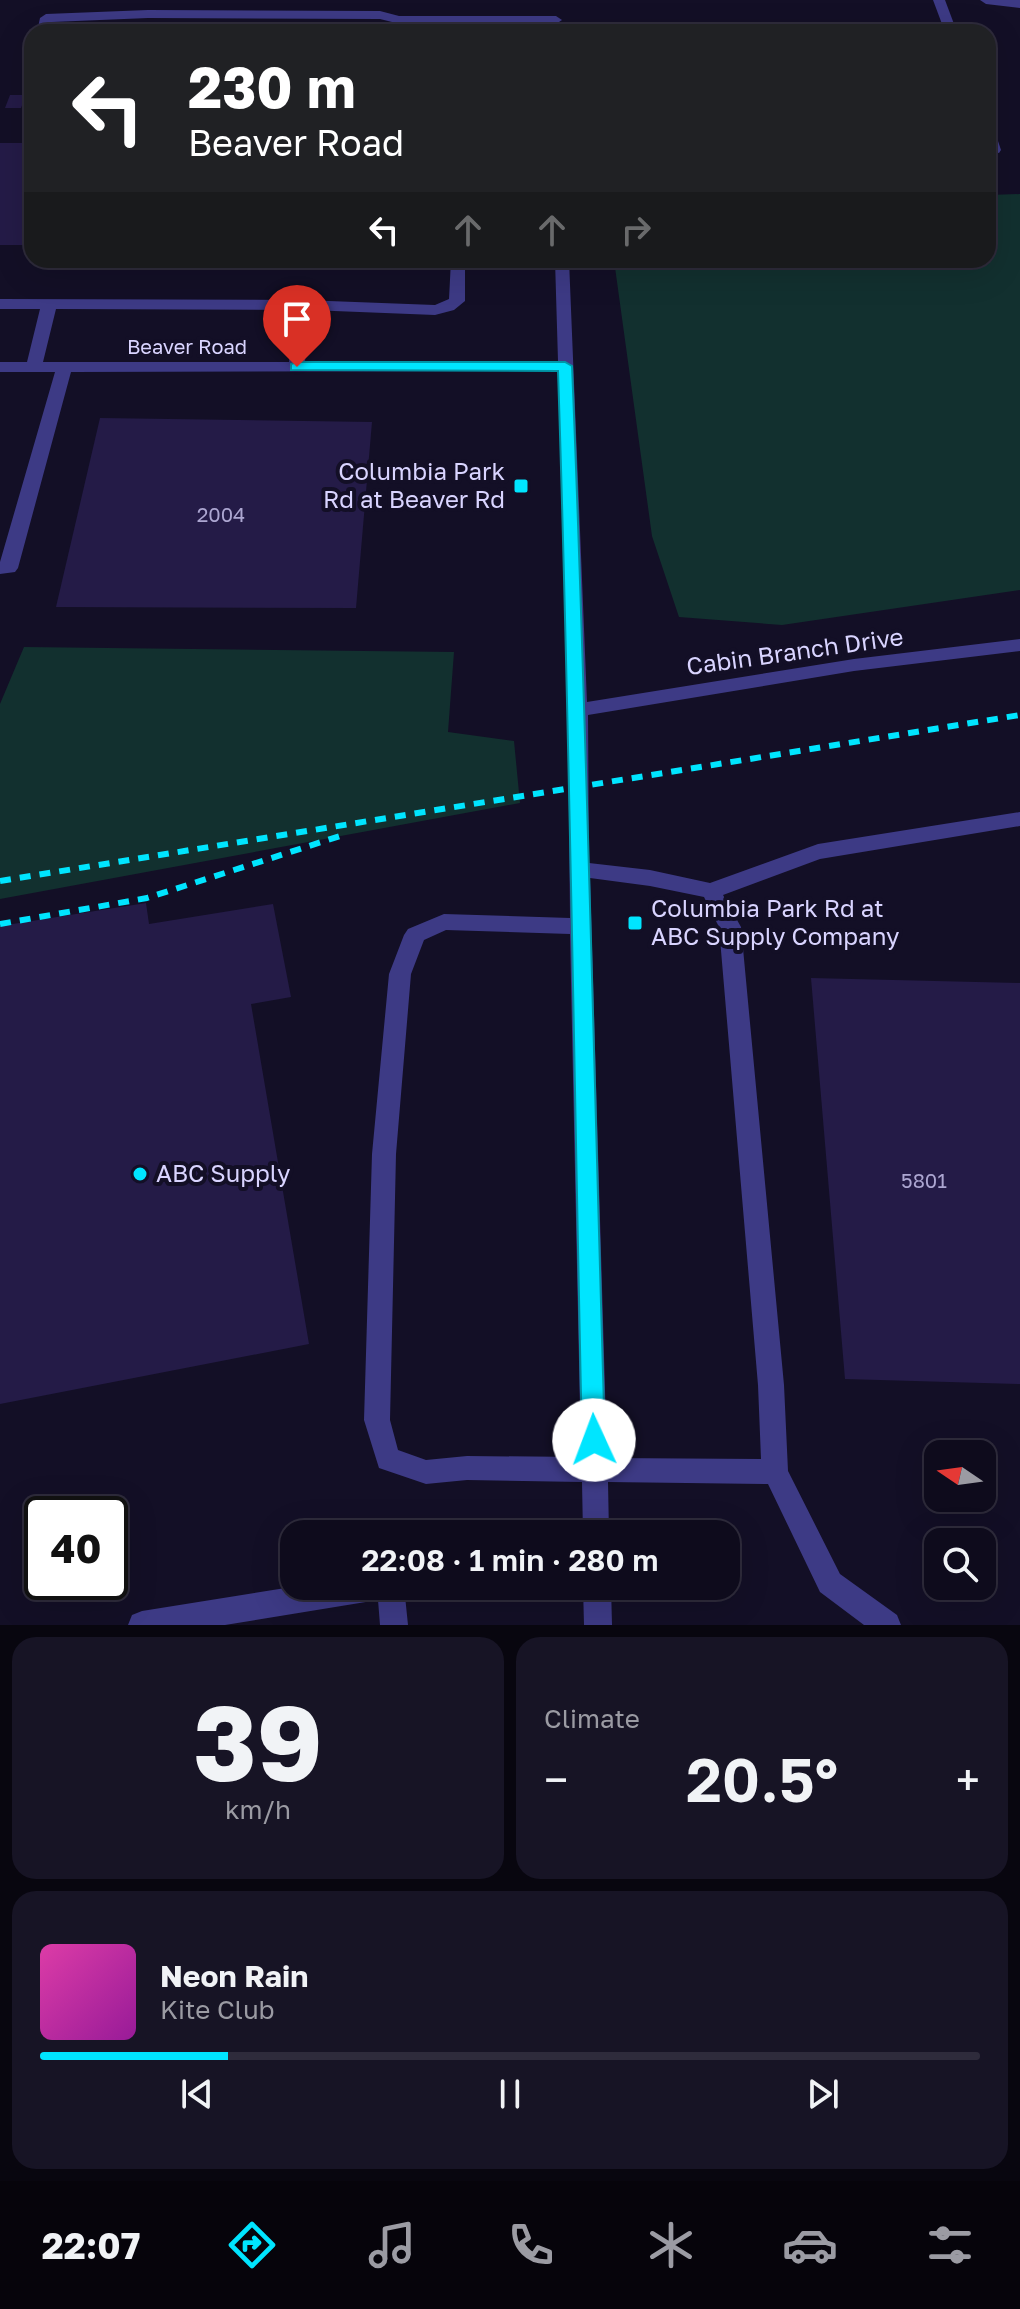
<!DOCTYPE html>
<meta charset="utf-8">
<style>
:root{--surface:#0e0b1c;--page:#171425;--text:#f1f3f6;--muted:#9b9ba3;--line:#2e2b3b;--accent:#00e5ff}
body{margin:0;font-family:"Golos Text",sans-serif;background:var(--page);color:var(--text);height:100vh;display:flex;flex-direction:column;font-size:30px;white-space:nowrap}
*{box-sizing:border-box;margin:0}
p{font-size:26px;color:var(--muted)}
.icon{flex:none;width:44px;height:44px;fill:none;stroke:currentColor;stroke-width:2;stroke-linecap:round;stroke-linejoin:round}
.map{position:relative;height:1625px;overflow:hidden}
.drawer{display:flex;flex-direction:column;gap:12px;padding:12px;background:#08060f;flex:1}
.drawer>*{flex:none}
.hud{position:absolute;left:24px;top:24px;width:972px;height:244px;border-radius:24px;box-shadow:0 8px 32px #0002,0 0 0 2px var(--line);background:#202124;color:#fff;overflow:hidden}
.needle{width:52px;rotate:283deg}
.fabs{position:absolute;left:924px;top:1440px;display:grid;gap:16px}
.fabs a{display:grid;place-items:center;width:72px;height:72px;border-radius:16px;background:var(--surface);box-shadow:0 8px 32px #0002,0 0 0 2px var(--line);font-size:40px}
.speed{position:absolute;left:24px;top:1496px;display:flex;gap:16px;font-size:40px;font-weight:700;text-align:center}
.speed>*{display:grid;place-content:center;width:104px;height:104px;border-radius:50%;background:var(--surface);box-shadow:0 8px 32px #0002,0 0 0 2px var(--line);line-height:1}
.speed .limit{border:4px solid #111;border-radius:12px;background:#fff;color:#111}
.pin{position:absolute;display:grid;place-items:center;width:68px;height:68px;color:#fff;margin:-82px -34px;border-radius:50% 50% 50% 0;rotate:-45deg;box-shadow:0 0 8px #0007}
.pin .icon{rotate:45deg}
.me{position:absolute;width:88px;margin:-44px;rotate:358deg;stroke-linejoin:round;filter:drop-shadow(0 0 6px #0008)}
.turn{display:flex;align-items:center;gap:28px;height:168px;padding:0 32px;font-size:36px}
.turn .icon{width:104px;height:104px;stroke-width:2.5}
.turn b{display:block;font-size:56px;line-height:68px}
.lanes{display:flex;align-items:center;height:76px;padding:0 32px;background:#0003;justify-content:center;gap:40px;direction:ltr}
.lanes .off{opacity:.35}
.big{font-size:60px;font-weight:600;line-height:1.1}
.drawer .card{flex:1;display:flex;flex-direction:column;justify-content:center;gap:12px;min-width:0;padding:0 28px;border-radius:24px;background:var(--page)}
.drawer .dial{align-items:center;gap:0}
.dial b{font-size:104px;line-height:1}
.song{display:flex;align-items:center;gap:24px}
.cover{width:96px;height:96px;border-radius:12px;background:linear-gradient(135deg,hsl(320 70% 55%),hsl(300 70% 35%))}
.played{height:8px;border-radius:4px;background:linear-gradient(90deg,var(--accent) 20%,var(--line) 20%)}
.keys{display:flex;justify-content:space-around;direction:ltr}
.heat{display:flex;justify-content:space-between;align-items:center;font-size:44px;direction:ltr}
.drawer .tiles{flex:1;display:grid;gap:12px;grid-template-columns:1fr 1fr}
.card:last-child{grid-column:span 2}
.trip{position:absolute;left:280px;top:1520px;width:460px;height:80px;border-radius:24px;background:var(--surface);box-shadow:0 8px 32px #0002,0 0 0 2px var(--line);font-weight:600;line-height:80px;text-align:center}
.dock{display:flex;height:128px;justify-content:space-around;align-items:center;background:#06040b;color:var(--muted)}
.dock .icon{width:56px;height:56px}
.dock .active{color:var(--accent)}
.dock b{font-size:36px;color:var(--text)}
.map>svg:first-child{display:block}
.green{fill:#12302f}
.building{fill:#241b47}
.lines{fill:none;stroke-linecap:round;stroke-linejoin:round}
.minor{fill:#3d3a85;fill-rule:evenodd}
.rail{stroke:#00e5ff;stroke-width:6;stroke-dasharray:11 9;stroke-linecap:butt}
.route{fill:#00e5ff;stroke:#0095a6;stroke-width:2}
.poi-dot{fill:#00e5ff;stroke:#130f26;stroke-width:3}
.labels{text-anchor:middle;stroke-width:8;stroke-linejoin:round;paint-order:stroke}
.far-street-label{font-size:20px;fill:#d9d4ff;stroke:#130f26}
.number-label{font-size:20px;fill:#aca6d1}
.poi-label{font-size:24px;fill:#d9d4ff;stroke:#130f26;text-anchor:start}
.street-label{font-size:24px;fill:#d9d4ff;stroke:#130f26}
</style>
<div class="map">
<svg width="1020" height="1625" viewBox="0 0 1020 1625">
<rect width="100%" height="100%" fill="#130f26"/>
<!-- green -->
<g class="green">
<polygon points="1020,194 1020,590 782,625 679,617 652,536 614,260 988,260 988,195"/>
<polygon points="24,647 454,652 448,732 514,741 520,803 0,899 0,704"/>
</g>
<!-- building -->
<g class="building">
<polygon points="364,27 363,32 168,32 169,28"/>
<polygon points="10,95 26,95 21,108 5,108"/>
<rect x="0" y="143" width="32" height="102"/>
<polygon points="100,418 372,422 356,608 56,607"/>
<polygon points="146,903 149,924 273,904 291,997 251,1004 309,1344 0,1404 0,926"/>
<polygon points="811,978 1020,983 1020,1384 845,1379"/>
</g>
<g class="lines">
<!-- minor -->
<g class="minor">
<polygon points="933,0 945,0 957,32 945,32"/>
<polygon points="980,0 1020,0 1020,8 986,4"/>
<polygon points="148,10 380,11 399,16 556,16 562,20 556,24 405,24 404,32 392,32 392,22 380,19 148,18 52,22 49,32 37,32 40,18 46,14"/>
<polygon points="988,128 995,132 1001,150 999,153 988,151"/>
<path d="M451,260H465V301L454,310L435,315L309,310L305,362L558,361L555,260H569L587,702L854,659L1020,639V651L854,671L588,715L589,863L650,870L710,883L818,844L1020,812V826L820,859L723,895L741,927L784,1385L788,1471L840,1574L897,1615L901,1625H864L820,1592L768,1484L608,1482L609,1534H583L582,1482L467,1480L426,1484L379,1468L364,1420L372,1154L389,974L404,935L408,929L444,914L570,918L568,710L558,371L71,372L18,568L15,572L0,574V562L55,372H0V362H27L40,309H0V299L302,300L435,305L449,299ZM56,309L294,310L289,362H43ZM590,878L650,886L704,897L719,927L758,1385L761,1459L607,1458ZM446,930L570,934L581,1457L467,1456L426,1460L398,1450L390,1420L396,1154L411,974L424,940Z"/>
<polygon points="298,1586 404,1586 408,1625 380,1625 378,1600 225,1625 128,1625 132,1615 142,1611"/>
<polygon points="583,1586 611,1586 612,1625 584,1625"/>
</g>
<!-- rail -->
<g class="rail">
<polyline points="0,881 1020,715"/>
<polyline points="0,924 147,898 340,836"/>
</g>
</g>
<!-- route -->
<path class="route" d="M297,362H565L572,366C587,724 594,1082 605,1440L602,1447L594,1451L585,1447L582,1440C574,1083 570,727 558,371L291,370V364Z"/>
<!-- markers -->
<g class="poi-dot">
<rect x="513" y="478" width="16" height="16" rx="4"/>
<rect x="627" y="915" width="16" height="16" rx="4"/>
<circle cx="140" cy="1174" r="8"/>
</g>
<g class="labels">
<!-- far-street labels -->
<g class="far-street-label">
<text x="187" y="354">Beaver Road</text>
</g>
<!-- number labels -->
<g class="number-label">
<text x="221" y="522">2004</text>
<text x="924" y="1188">5801</text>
</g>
<!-- poi labels -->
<g class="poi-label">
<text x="505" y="480" text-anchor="end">Columbia Park<tspan x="505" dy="28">Rd at Beaver Rd</tspan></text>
<text x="651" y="917">Columbia Park Rd at<tspan x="651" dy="28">ABC Supply Company</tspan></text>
<text x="156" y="1182">ABC Supply</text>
</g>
<!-- street labels -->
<g class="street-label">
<text transform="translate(795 652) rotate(-8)" y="8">Cabin Branch Drive</text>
</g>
</g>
</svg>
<div class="fabs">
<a><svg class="needle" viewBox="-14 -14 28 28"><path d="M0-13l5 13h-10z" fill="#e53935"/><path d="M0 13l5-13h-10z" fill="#9b9ba3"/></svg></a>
<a><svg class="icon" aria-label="search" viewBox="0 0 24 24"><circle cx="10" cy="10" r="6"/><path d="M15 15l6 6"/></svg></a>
</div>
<div class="speed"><div class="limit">40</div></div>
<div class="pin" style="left:297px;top:367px;background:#d93025"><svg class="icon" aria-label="arrive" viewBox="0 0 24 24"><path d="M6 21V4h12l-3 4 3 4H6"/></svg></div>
<svg class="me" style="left:594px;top:1440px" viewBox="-20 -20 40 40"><circle r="19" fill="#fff"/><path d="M0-13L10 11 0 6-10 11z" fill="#00e5ff"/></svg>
<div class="trip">22:08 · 1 min · 280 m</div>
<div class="hud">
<div class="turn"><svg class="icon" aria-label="left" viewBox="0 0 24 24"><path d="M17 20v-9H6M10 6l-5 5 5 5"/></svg><div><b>230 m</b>Beaver Road</div></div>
<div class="lanes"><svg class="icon" aria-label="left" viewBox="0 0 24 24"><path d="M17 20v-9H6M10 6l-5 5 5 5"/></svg><svg class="icon off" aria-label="ahead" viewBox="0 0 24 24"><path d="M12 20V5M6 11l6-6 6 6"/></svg><svg class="icon off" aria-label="ahead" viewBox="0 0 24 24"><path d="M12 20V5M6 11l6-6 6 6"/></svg><svg class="icon off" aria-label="right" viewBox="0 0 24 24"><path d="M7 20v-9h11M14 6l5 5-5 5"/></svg></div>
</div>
</div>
<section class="drawer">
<div class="tiles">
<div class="card dial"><b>39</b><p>km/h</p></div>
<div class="card"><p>Climate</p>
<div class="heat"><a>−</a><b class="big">20.5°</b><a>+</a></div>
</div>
<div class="card">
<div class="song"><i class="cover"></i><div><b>Neon Rain</b><p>Kite Club</p></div></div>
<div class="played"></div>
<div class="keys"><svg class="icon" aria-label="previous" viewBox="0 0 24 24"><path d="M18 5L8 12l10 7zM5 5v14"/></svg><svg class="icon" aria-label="pause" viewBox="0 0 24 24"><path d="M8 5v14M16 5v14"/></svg><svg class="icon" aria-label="next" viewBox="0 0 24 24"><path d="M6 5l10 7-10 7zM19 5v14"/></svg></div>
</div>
</div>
</section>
<nav class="dock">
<b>22:07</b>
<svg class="icon active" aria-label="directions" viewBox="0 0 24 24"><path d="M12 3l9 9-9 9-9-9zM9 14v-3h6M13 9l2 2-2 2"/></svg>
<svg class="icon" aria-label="music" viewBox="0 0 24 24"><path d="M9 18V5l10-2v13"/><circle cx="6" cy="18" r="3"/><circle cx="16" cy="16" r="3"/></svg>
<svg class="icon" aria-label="phone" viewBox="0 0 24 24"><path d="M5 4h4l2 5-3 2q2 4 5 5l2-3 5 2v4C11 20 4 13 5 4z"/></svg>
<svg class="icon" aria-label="climate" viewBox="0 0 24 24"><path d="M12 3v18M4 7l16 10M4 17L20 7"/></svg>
<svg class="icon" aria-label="car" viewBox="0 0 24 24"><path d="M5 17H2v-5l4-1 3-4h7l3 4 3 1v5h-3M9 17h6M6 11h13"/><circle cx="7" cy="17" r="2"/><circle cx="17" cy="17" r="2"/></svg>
<svg class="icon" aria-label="filters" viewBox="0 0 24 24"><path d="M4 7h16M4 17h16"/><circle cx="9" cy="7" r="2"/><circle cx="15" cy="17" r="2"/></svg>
</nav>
